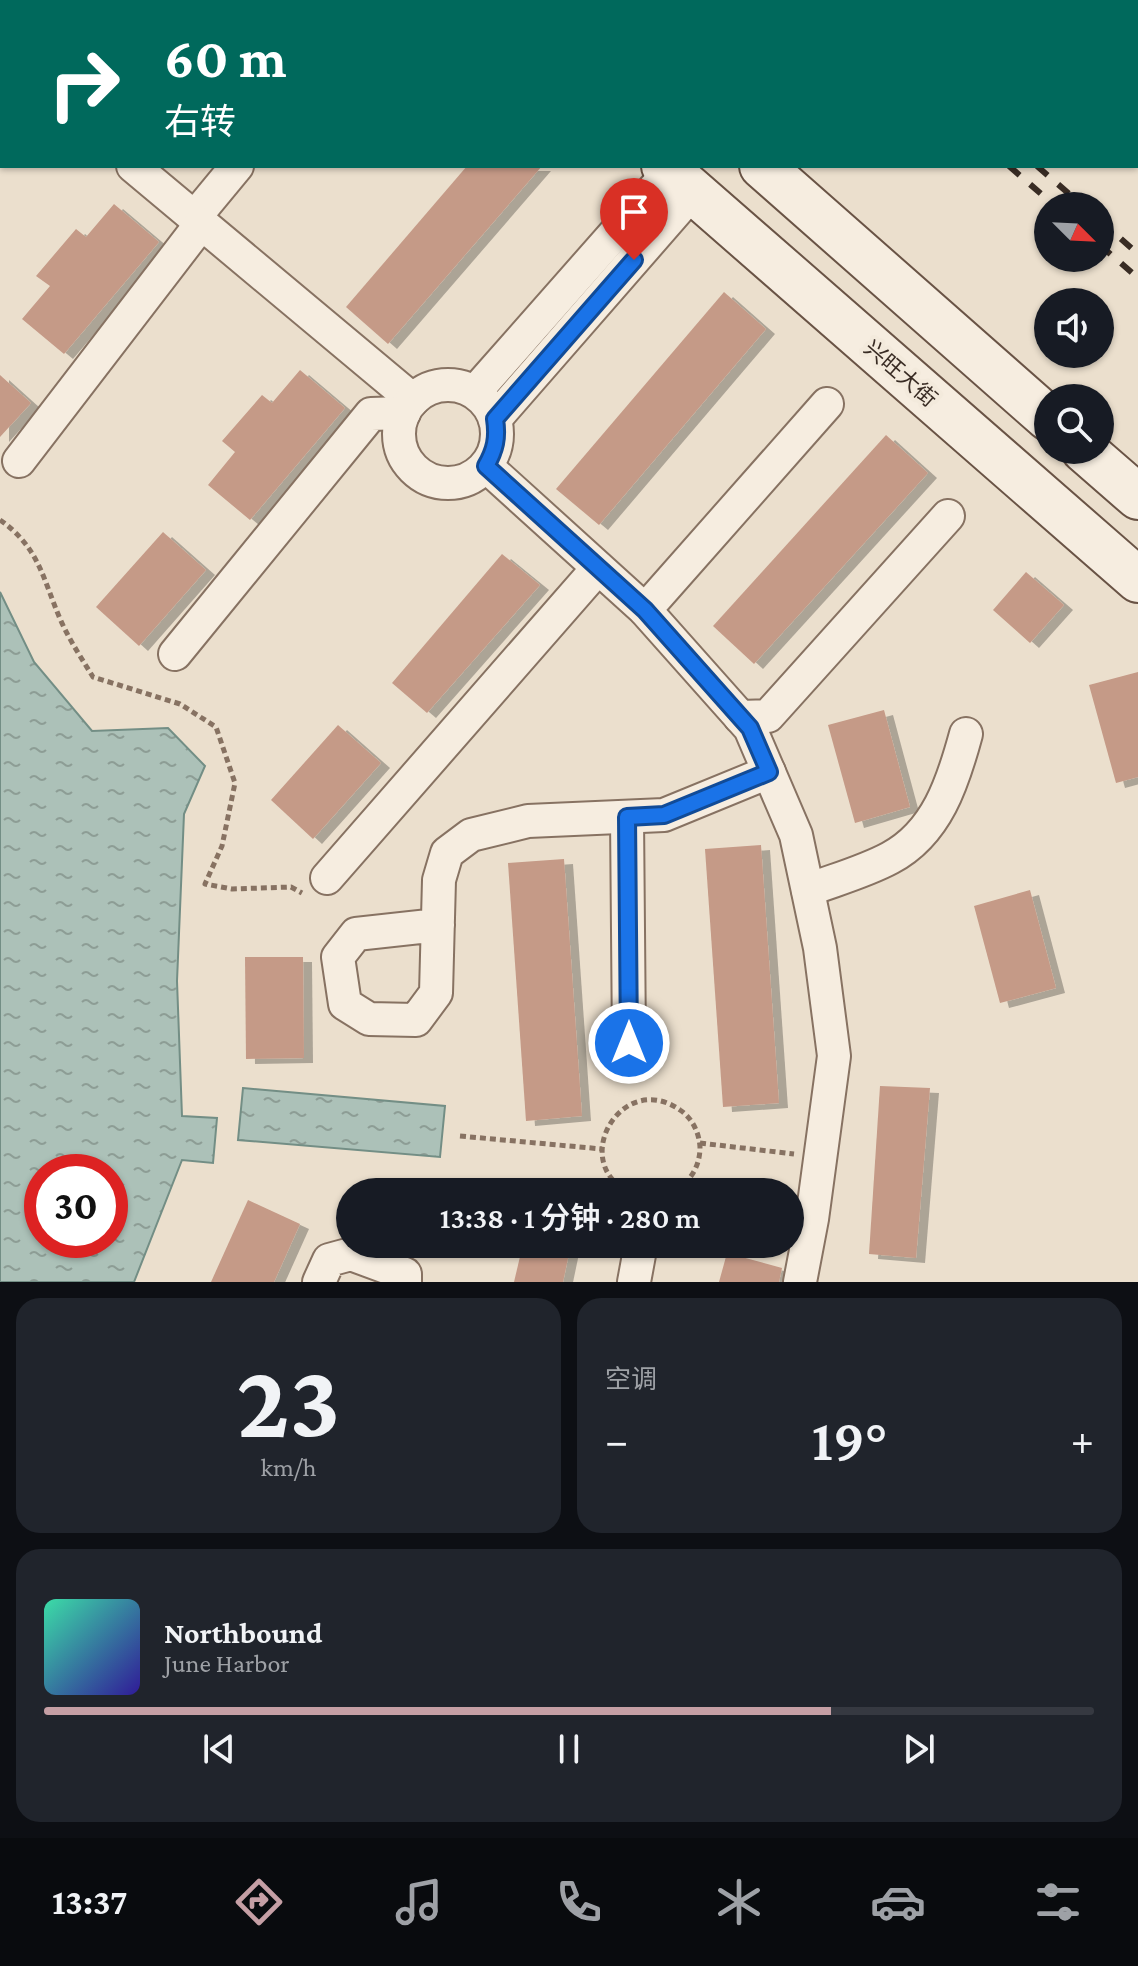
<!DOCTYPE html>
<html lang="zh">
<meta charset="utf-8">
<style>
:root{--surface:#171b24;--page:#20242c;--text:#f1f3f6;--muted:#9ea1a6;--line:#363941;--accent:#c59fa5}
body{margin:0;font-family:"Crimson Pro","Noto Sans SC",serif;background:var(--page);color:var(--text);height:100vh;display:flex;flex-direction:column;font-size:30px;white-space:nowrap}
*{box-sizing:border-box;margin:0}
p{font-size:26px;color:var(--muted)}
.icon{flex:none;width:44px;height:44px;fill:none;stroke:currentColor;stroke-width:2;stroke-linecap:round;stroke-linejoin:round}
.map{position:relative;height:1282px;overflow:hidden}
.sheet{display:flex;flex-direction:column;gap:16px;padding:16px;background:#0d0f14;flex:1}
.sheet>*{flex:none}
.banner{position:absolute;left:0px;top:0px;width:1138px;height:168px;box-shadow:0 2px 6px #0004;background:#00695c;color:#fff;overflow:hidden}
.needle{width:52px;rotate:114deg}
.controls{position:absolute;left:1034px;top:192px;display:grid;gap:16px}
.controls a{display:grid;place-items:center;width:80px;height:80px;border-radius:50%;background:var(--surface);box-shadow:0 2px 6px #0004;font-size:40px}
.speed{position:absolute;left:24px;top:1154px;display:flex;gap:16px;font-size:40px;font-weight:700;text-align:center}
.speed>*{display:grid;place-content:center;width:104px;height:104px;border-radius:50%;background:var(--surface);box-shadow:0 2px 6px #0004;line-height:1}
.speed .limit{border:12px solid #d22;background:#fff;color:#111}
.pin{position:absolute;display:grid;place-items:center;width:68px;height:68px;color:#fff;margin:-82px -34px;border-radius:50% 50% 50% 0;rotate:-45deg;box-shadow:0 0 8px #0007}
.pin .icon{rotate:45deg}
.me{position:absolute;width:88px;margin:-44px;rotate:0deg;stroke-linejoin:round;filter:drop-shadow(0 0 6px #0008)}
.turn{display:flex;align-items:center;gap:28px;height:168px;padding:0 32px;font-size:36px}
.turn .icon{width:104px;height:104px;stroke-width:2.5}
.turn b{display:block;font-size:56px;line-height:68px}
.big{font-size:60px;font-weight:600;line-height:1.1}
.sheet .card{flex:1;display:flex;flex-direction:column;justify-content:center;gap:12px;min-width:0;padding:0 28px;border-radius:24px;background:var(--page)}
.sheet .dial{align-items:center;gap:0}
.dial b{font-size:104px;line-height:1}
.song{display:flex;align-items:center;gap:24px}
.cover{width:96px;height:96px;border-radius:12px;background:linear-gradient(135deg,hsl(160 70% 55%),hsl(250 70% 35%))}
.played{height:8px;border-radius:4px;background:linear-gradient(90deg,var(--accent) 75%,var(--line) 75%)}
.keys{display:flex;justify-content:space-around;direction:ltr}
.heat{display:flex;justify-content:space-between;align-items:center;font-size:44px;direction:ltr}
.sheet .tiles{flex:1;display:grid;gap:16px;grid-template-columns:1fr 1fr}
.card:last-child{grid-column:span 2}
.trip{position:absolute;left:336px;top:1178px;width:468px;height:80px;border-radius:40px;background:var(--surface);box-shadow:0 2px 6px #0004;font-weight:600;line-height:80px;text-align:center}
.dock{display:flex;height:128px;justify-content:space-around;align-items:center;background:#090b0e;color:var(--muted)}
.dock .icon{width:56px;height:56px}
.dock .selected{color:var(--accent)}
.dock b{font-size:36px;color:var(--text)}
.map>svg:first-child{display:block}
.water{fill:url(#water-ripples);stroke:#738e85;stroke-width:2;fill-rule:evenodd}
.building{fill:#c59a87;filter:url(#shadow)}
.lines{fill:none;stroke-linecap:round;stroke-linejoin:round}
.minor-casing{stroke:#877262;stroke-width:36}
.secondary-casing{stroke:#695345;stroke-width:48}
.path{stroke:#877262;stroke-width:5;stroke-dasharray:6 4;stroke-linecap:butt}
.minor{stroke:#f6ede0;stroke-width:32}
.secondary{stroke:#f6ede0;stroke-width:44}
.rail{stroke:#392c24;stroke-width:6;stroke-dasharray:14 14;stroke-linecap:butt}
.route-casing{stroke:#114b97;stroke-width:20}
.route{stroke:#1a73e8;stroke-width:14}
.labels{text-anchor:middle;stroke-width:8;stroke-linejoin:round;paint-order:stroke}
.street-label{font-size:22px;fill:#392c24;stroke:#f3eadc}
</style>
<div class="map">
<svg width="1138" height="1282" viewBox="0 0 1138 1282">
<defs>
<pattern id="water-ripples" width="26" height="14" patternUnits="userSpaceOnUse" patternTransform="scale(2)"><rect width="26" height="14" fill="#acc1b8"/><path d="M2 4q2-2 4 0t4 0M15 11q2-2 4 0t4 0" fill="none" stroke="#8d9d95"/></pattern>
<filter id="shadow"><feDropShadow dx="9" dy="5" stdDeviation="0" flood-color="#0004"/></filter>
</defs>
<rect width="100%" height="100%" fill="#ebdfcd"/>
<!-- water -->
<g class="water">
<path d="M0,592L34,662L92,731L168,728L205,766L184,814L177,981L182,1116L217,1118L213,1163L182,1160L134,1282H0ZM42,1172H110V1240H42Z"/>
<polygon points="243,1088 445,1106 440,1157 238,1140"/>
</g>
<!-- building -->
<g class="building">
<polygon points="467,166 542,166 388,344 346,307"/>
<polygon points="114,204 159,242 64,354 22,319 50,286 36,276 76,229 86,237"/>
<polygon points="724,292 766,329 599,525 556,489"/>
<polygon points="300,370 345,408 250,520 208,485 235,452 222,441 262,395 272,403"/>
<polygon points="0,375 31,403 0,437"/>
<polygon points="886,435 928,473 754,664 713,626"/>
<polygon points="163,532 206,570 139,646 96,607"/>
<polygon points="502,554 540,585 427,713 392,683"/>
<polygon points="1026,572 1064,605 1030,643 993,610"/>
<polygon points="1138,672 1138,777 1116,783 1089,685"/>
<polygon points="884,710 910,807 855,823 828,725"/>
<polygon points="338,725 381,763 313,839 271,800"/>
<polygon points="761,845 779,1103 723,1107 705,849"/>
<polygon points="564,859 582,1116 526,1121 508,863"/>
<polygon points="1030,890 1056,988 1000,1003 974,906"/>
<polygon points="245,957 303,957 304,1058 246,1059"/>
<polygon points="880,1086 930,1088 916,1258 869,1254"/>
<polygon points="248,1200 300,1224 274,1282 211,1282"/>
<polygon points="523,1244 571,1244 563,1282 514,1282"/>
<polygon points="727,1253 782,1268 779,1282 719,1282"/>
</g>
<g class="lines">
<defs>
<g id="minor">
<polyline points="42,2 43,0"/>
<polyline points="156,2 158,0"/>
<polyline points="0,46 2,44"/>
<polyline points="0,123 2,121"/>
<polyline points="133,166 413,400"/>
<polyline points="194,218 237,166"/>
<circle cx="448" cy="434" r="49"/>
<polyline points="475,392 670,171"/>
<polyline points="495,419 693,192"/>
<polyline points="19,461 201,224"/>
<polyline points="486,466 645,610"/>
<polyline points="175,654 371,414 404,413"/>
<polyline points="740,717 768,716 948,516"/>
<polyline points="627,817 629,1043"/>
<polyline points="327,878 598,568"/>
<path d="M808,890C834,880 864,872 890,858C937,833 953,782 966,734"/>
<polyline points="438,925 356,934 338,957 345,1004 369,1019 416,1020 436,993 439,880 447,853 471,835 528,821 664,815 769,772"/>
<polyline points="319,1282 329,1260 351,1254 405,1274 405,1282"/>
<polyline points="634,1282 641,1244"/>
<polyline points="800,1282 812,1219 834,1056 820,948 796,835 750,728 645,610 827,404"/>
</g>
<g id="secondary">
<polyline points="474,0 476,2"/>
<polyline points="573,0 575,2"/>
<polyline points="664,166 1138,580"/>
<polyline points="762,166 1048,418"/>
<polyline points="1084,450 1138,497"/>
</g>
</defs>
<!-- minor casing -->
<use href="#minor" class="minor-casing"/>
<!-- secondary casing -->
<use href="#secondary" class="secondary-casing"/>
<!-- path -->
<g class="path">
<path d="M0,520C40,548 43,580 61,621C70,641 82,659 93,677L180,704L216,727L235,783L222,846L205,884L232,889L291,887L302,893"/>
<polyline points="460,1136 602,1149"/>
<polyline points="700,1143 794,1154"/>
<path d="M629,1192C568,1162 622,1069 680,1110C692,1118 699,1132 700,1147C700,1167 690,1182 673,1192"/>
</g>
<!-- minor -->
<use href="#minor" class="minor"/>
<!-- secondary -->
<use href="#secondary" class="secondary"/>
<!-- rail -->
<g class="rail">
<polyline points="819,0 821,2"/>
<polyline points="847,0 849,2"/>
<polyline points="987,0 989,2"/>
<polyline points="1013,0 1015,2"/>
<polyline points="1042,0 1044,2"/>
<polyline points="1136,83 1138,84"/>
<polyline points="1136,108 1138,110"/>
<polyline points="1136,130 1138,132"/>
<polyline points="1009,166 1055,206"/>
<polyline points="1037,166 1083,206"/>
<polyline points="1100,220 1138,254"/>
<polyline points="1100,245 1138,278"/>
</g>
</g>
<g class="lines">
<defs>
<path id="route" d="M629,1043L627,817L664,815L769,772L750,728L645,610L486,466C495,450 498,438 495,419L634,260"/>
</defs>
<!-- route casing -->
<use href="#route" class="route-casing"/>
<!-- route -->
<use href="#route" class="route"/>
</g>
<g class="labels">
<!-- street labels -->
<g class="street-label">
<text transform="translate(901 373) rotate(41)" y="8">兴旺大街</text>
</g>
</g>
</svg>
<div class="controls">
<a><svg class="needle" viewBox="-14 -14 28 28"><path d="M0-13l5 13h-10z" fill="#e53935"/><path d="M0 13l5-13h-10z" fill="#9ea1a6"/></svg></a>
<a><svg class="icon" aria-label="sound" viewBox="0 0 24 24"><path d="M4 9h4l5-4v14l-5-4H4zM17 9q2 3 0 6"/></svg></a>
<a><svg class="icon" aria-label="search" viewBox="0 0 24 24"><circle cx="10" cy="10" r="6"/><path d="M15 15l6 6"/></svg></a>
</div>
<div class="speed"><div class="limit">30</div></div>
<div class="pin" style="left:634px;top:260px;background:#d93025"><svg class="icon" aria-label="arrive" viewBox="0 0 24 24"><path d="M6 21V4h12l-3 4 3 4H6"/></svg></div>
<svg class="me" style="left:629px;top:1043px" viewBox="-20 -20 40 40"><circle r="17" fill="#1a73e8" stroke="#fff" stroke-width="3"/><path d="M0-11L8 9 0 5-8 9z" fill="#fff"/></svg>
<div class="trip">13:38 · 1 分钟 · 280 m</div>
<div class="banner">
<div class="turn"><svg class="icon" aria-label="right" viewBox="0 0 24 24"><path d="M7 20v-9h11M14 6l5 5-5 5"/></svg><div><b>60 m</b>右转</div></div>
</div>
</div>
<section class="sheet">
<div class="tiles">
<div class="card dial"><b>23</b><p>km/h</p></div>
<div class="card"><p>空调</p>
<div class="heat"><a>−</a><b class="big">19°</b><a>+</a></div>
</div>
<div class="card">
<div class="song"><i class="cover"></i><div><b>Northbound</b><p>June Harbor</p></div></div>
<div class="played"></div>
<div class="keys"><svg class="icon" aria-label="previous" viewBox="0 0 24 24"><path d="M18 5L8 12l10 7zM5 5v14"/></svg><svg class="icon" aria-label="pause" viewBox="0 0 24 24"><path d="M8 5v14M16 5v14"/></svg><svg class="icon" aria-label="next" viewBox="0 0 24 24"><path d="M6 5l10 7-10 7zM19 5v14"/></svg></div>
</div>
</div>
</section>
<nav class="dock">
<b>13:37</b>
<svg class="icon selected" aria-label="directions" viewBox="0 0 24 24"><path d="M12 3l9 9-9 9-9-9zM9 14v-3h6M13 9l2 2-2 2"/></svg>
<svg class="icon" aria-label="music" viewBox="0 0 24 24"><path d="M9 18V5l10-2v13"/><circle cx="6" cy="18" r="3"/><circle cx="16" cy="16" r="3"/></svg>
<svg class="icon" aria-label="phone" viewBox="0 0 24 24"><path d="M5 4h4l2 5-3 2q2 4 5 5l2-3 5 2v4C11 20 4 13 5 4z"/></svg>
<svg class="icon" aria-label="climate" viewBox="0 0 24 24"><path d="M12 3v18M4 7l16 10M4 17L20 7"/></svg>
<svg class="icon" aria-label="car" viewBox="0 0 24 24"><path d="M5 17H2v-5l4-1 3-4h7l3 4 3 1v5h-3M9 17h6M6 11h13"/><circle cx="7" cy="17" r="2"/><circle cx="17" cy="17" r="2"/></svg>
<svg class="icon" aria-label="filters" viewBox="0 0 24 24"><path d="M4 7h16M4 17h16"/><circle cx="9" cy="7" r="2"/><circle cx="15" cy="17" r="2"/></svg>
</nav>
